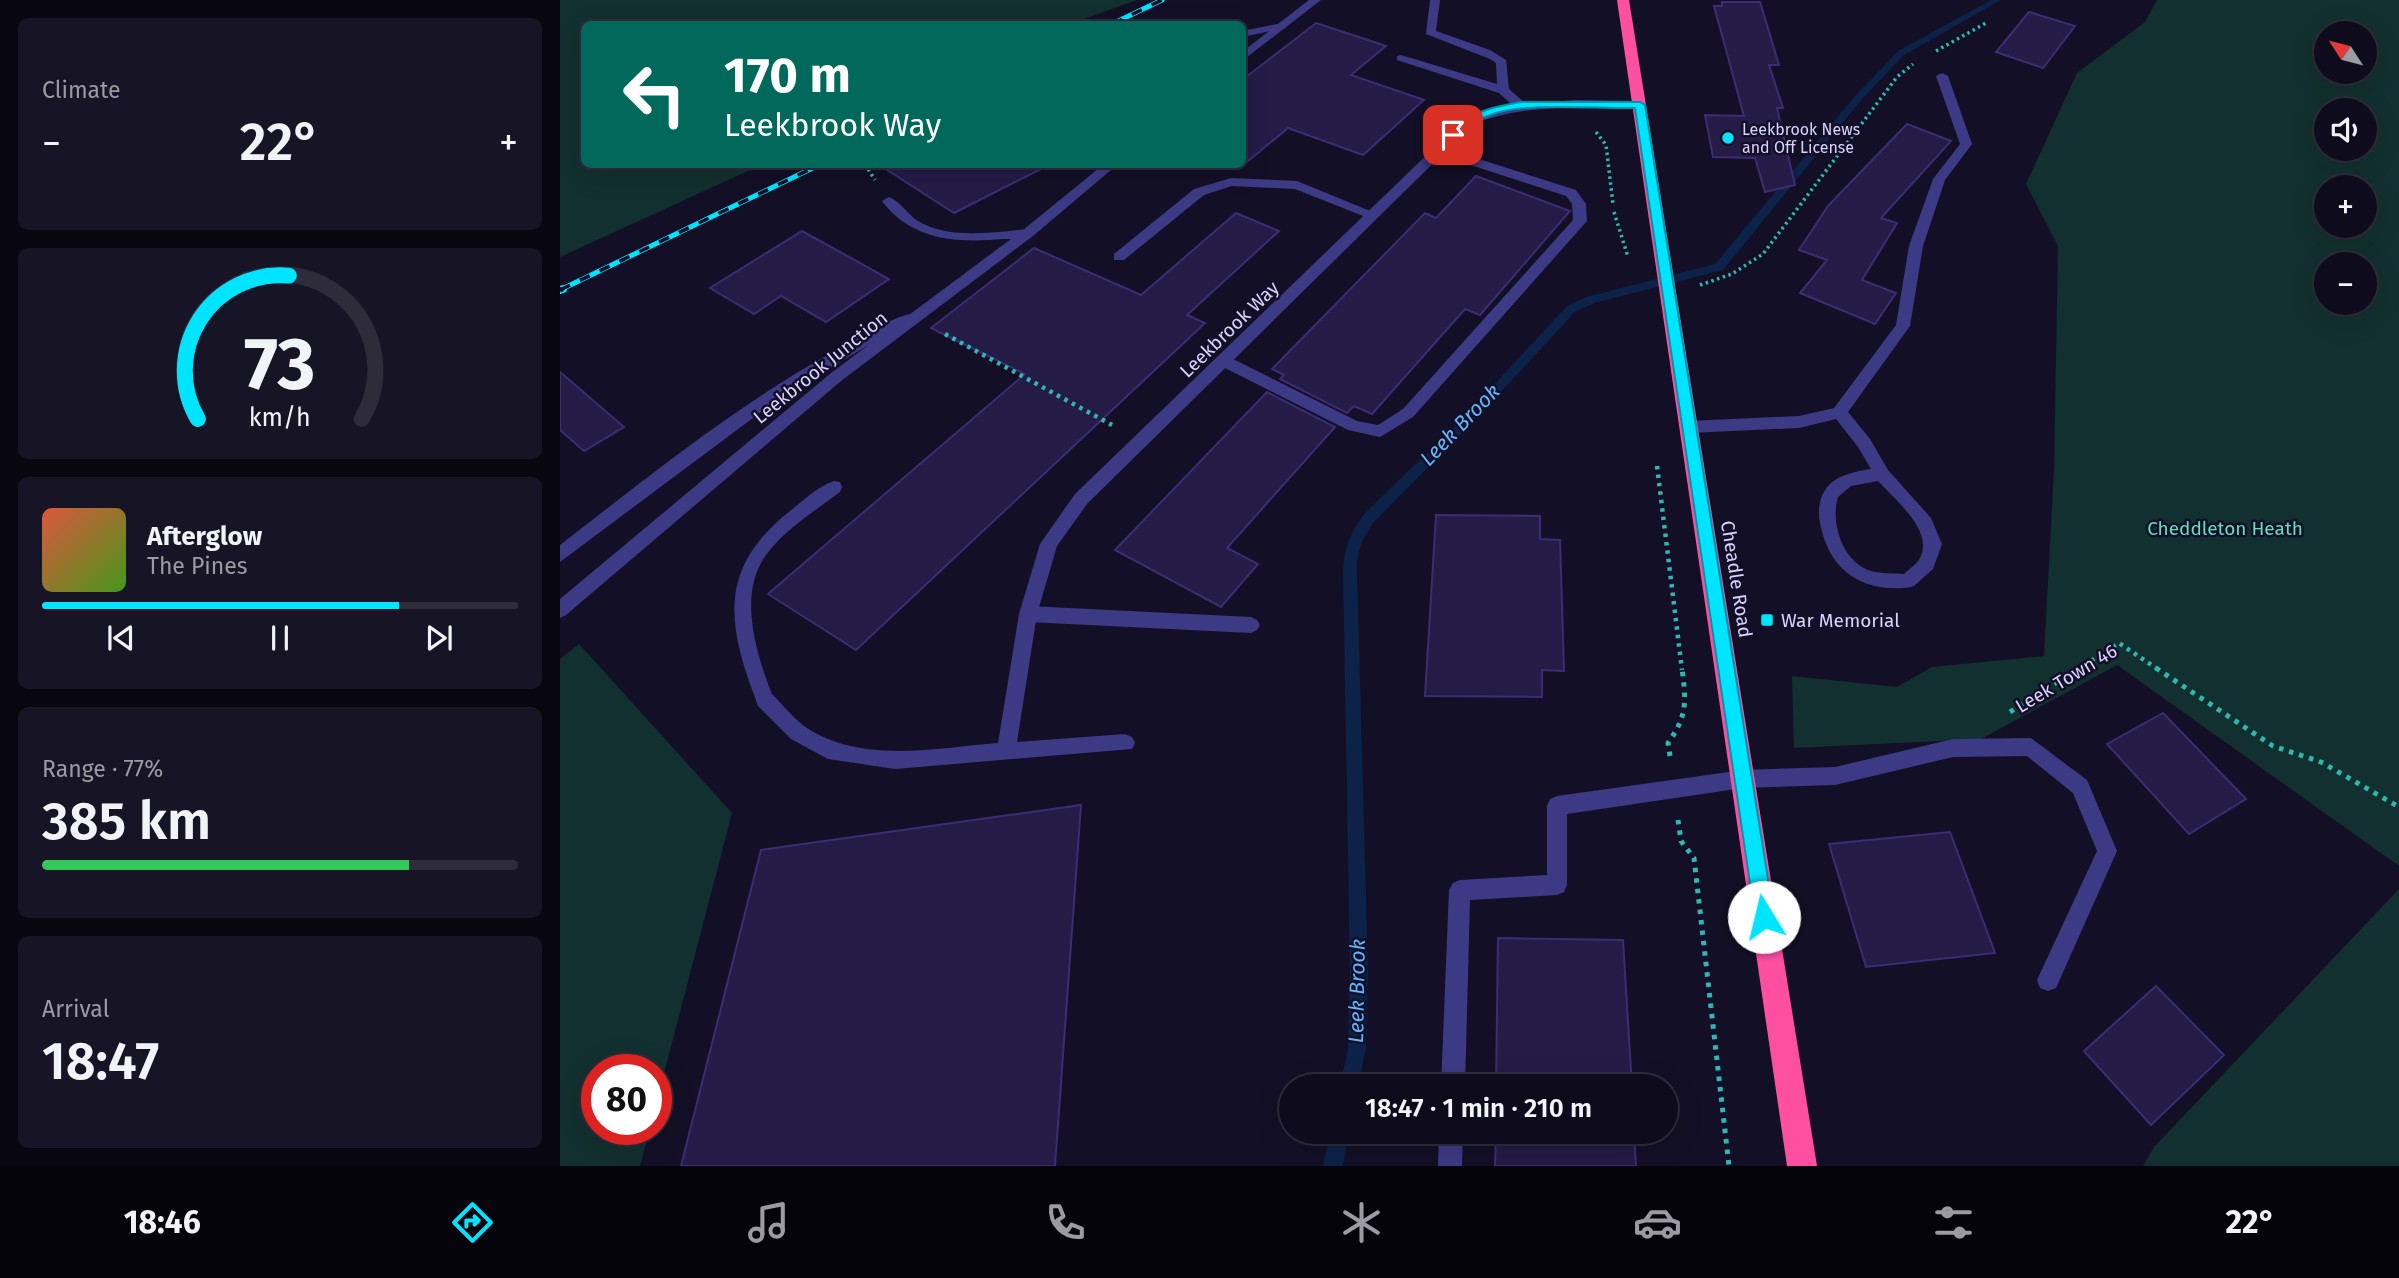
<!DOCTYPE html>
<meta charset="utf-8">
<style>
:root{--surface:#0e0b1c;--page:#171425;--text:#f1f3f6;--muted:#9b9ba3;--line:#2e2b3b;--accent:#00e5ff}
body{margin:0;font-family:"Fira Sans",sans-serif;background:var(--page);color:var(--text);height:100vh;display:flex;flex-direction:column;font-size:26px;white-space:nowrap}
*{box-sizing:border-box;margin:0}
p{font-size:23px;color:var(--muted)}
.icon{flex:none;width:38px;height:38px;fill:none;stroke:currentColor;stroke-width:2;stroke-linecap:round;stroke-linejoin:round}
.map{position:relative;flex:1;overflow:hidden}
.side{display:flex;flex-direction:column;gap:18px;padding:18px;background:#08060f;width:560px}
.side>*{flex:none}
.hud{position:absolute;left:21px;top:21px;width:665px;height:147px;border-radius:10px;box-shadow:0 7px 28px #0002,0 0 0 2px var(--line);background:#00695c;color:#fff;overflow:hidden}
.needle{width:46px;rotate:306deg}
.fabs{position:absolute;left:1754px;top:21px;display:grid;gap:14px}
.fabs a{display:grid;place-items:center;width:63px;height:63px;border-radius:50%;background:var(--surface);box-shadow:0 7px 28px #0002,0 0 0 2px var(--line);font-size:35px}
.speed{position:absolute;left:21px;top:1054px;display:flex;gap:14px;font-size:35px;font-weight:700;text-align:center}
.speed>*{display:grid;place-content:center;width:91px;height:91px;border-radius:50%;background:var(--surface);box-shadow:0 7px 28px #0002,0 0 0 2px var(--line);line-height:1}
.speed .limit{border:10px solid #d22;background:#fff;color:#111}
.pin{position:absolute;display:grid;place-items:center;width:60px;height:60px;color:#fff;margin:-30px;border-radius:14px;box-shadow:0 4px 10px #0006}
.me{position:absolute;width:77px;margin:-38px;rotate:351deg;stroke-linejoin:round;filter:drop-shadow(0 0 5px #0008)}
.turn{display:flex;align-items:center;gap:24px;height:147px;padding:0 28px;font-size:32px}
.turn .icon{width:91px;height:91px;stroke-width:2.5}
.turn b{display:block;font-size:49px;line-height:60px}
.big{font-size:52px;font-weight:600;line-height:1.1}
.side .widget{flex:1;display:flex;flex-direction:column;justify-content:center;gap:10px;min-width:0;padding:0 24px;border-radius:10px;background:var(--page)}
.side .dial{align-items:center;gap:0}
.dial svg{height:182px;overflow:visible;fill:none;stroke:var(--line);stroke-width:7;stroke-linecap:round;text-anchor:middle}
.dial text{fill:var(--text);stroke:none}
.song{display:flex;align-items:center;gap:21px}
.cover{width:84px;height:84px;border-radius:10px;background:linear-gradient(135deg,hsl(10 70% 55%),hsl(100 70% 35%))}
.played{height:7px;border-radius:4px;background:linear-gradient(90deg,var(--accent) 75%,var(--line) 75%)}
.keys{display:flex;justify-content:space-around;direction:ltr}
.heat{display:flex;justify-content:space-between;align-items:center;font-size:38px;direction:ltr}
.charge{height:10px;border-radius:5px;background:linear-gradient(90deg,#34c759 77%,var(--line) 0)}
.trip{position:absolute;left:719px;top:1074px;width:399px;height:70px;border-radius:35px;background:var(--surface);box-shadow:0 7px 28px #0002,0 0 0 2px var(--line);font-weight:600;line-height:70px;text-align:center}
.dock{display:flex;height:112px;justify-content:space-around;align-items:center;background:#06040b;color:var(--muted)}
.dock .icon{width:49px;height:49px}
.dock .selected{color:var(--accent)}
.dock b{font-size:32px;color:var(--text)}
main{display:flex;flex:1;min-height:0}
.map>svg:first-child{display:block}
.green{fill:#12302f;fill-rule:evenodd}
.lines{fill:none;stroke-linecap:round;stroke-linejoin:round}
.stream{fill:#0c2248;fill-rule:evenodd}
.building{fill:#241b47;stroke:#3b2d73;stroke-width:2}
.path-far2{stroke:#2fb8b0;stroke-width:3.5;stroke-dasharray:2.5 3.5;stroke-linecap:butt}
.path-far1{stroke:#2fb8b0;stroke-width:4.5;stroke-dasharray:3.5 5;stroke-linecap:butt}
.path{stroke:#2fb8b0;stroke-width:5;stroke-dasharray:4.5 6;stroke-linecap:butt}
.lane{fill:#3d3a85;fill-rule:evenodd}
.street{fill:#3d3a85;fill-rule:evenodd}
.highway{fill:#ff4fa3;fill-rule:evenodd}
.rail-far1-casing{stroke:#00e5ff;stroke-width:5}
.rail-casing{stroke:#00e5ff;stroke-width:8}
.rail-far1{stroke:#130f26;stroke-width:3.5;stroke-dasharray:11;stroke-linecap:butt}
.rail{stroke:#130f26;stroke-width:5;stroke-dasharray:15;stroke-linecap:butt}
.route{fill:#00e5ff;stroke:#0095a6;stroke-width:2}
.poi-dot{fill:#00e5ff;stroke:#130f26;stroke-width:2.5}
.labels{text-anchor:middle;stroke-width:5;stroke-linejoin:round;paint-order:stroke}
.far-poi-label{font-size:16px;fill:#d9d4ff;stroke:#130f26;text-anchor:start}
.street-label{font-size:19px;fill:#d9d4ff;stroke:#130f26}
.park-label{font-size:19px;fill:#5fe0c0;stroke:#130f26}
.poi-label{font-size:19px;fill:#d9d4ff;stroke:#130f26;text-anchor:start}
.water-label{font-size:21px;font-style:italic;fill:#62b6ff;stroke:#130f26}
</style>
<main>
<section class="side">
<div class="widget"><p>Climate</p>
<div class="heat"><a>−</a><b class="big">22°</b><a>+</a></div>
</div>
<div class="widget dial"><svg viewBox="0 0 100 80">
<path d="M14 69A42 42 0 1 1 86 69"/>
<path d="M14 69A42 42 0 0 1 54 6" stroke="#00e5ff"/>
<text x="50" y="56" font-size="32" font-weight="700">73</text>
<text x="50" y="72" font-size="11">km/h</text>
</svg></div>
<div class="widget">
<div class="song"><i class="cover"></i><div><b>Afterglow</b><p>The Pines</p></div></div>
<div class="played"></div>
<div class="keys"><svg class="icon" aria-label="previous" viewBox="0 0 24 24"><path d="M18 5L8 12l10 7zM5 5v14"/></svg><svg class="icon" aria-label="pause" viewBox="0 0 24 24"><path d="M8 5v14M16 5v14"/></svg><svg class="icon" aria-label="next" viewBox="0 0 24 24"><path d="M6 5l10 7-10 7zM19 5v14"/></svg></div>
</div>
<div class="widget"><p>Range · 77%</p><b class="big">385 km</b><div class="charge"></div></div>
<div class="widget"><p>Arrival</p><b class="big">18:47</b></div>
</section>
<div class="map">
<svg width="1839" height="1166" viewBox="0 0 1839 1166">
<rect width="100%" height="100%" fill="#130f26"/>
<!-- green -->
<g class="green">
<polygon points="0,0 577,0 510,24 24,24 24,164 201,165 0,257"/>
<path d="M1597,0H1839V866L1557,665L1421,739L1234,748L1232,676L1337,687L1372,667L1484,656L1494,470L1498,246L1466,184L1517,73L1585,22ZM1766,33H1804V72H1766ZM1766,110H1804V149H1766ZM1766,187H1804V226H1766ZM1766,264H1804V303H1766Z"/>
<polygon points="19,644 172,813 96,1104 96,1069 37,1069 37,1129 90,1129 80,1166 0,1166 0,659"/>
<polygon points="1839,889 1839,1166 1583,1166 1594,1147"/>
</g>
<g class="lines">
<!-- stream -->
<g class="stream">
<path d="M1431,0H1441L1344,55L1302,99L1163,270L1034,303L1015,312L912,423L814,522C802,537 797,550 797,570L808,972L806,1048L798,1087H780L788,1048L790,972L783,570C784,548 791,532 804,514L904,417L1007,306L1026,297L1155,264L1296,95L1338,51Z"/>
<polygon points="770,1132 789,1132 783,1166 763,1166"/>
</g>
</g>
<!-- building -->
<g class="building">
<polygon points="1162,2 1200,2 1219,65 1209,65 1223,108 1217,108 1235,185 1205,192 1195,158 1153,157 1145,115 1184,116 1154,6 1162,6"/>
<polygon points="1469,12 1515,26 1483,68 1436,52"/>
<polygon points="756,23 826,46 791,75 864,100 803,155 728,128 682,166 682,80"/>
<polygon points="1347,124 1391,141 1321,218 1337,223 1302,280 1336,293 1315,324 1240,293 1267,260 1239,250 1268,206"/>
<polygon points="318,164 491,164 394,213"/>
<polygon points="916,176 1010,211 920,315 905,309 812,414 794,406 787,413 720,379 724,375 712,369 865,213 876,218"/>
<polygon points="676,213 719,231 627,315 645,323 296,650 208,594 465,374 371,328 474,248 581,295"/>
<polygon points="242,231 329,279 266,322 221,296 194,314 150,288"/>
<polygon points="0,372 64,427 24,451 0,430"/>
<polygon points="707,392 775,427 667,548 698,564 661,607 555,550"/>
<polygon points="876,515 980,516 980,539 1000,540 1004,671 982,670 982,697 865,696"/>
<polygon points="1603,713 1686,799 1629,834 1547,744"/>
<polygon points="521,805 495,1166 121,1166 201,850"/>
<polygon points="1390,832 1435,953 1306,967 1269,844"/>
<polygon points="938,938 1063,940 1072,1087 936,1087"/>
<polygon points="1596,986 1664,1055 1591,1125 1524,1051"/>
<polygon points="936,1132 1074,1132 1076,1166 935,1166"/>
</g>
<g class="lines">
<!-- path-far2 -->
<g class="path-far2">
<polyline points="1376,51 1426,23"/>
<polyline points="1036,132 1046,145 1053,204"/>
<polyline points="305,164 315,180"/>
<polyline points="1054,212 1068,257"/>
<polyline points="1140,285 1172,274 1203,254 1337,77 1353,64"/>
</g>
<!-- path-far1 -->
<g class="path-far1">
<polyline points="385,334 552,425"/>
<polyline points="1097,466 1122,670"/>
<polyline points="1517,670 1559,643 1599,670"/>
</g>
<!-- path -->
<g class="path">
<polyline points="1596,668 1713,746 1761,762 1839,807"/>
<polyline points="1450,712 1519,668"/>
<path d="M1110,756L1108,743C1128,715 1126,701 1122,668"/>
<polyline points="1118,820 1121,841 1134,858 1169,1166"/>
</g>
<!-- lane -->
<g class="lane">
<polygon points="870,0 880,0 876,31 930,50 946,60 949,89 965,103 965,109 957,109 939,93 837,60 837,56 841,55 937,84 936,63 930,59 866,34"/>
<polygon points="722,23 726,24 726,28 682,37 682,31"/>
<path d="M1382,73L1388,76L1412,144L1385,180L1363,246L1350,326L1288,412L1310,439L1328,470L1371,518L1382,544L1373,569L1354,586C1346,589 1337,588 1328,588C1289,585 1267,560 1260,523C1257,509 1260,493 1271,483C1281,474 1298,471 1311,469L1298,447L1276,419L1239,428L1129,433L1121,427L1129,421L1239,416L1274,408L1336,325L1349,246L1373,179L1400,144L1376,76ZM1318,481C1335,500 1374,530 1360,558C1357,564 1349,569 1344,574C1334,573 1322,574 1311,571C1283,563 1270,523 1278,497L1291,486Z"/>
<polygon points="878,146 1016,190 1026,204 1027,221 853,417 820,437 788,430 659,365 657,361 659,357 669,357 797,421 818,425 843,409 1013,220 1012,204 1006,196 874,153 874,147"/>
<polygon points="671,178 737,181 820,215 813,219 808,218 735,189 672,186 644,195 564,260 554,260 554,254 634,189"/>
<path d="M329,197C340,201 348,215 358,221C390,240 434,232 468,229L475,233C467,240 453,239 443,239C397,243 352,241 322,201Z"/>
<path d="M349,314L356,319L354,322L307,346L217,400L0,562V545C88,477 175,406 273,352C297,338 323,322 349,314Z"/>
<path d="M274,481L280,482L282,487L280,492C255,511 225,529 206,555C176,596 198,658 214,700L212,706L205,708L198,706L196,700C166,622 159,567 230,511C243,501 258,486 274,481Z"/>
<polygon points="468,606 691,617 697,620 700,625 697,630 691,633 468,622 462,619 459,614 462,609"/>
<polygon points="1183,770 1190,772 1193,779 1190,786 1183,788 1007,814 1007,885 1004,892 997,895 910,900 905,1087 881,1087 889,890 893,883 900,880 987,875 987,806 990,799 997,796"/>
<polygon points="879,1132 903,1132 902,1166 878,1166"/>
</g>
<!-- street -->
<g class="street">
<polygon points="749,0 761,0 682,61 682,52"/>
<path d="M1015,100L1080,101L1086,105L1080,109C1023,108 967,103 913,124L527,504L497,546L477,614L457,742L565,734L572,737L575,743L572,749L335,769L268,759L231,739L198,706L196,700L198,694L205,692L212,694C223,705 234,719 247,728C302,764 376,748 438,743L459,614L480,544L515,494L905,118L950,105Z"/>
<polygon points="544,164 558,164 473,236 281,381 6,615 0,618 0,599 271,373 463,230"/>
<polygon points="1471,738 1527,780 1557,851 1496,988 1488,991 1480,988 1477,980 1537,851 1513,793 1467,756 1393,757 1275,785 1183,788 1176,786 1173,779 1176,772 1183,770 1275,767 1393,739"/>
</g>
<!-- highway -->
<polygon class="highway" points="1057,0 1069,0 1257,1166 1227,1166"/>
<defs>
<g id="rail-far1">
<polyline points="552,24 602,0"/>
<polyline points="0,290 261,164"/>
</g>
<polyline id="rail" points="0,290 3,289"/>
</defs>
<!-- rail-far1 casing -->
<use href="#rail-far1" class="rail-far1-casing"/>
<!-- rail casing -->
<use href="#rail" class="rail-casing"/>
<!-- rail-far1 -->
<use href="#rail-far1" class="rail-far1"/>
<!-- rail -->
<use href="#rail" class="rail"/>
</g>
<!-- route -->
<path class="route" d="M961,102H1080L1085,105L1214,917L1211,924L1204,927L1197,924L1195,917L1075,108C1038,109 965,102 933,114C918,119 908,127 897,138L888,135C908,112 932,107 961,102Z"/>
<!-- markers -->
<g class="poi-dot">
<circle cx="1168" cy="138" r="7"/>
<rect x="1200" y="613" width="14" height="14" rx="3.5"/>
</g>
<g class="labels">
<!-- far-poi labels -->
<g class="far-poi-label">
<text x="1182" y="135">Leekbrook News<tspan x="1182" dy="18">and Off License</tspan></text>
</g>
<!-- street labels -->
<g class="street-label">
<text transform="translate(669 329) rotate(-44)" y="7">Leekbrook Way</text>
<text transform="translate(260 367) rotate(-39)" y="7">Leekbrook Junction</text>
<text transform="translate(1177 579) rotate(81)" y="7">Cheadle Road</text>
<text transform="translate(1506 678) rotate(-31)" y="7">Leek Town 46</text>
</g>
<!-- park labels -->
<g class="park-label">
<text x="1665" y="535">Cheddleton Heath</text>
</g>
<!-- poi labels -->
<g class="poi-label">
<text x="1221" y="627">War Memorial</text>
</g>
<!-- water labels -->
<g class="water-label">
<text transform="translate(900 425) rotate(-46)" y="7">Leek Brook</text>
<text transform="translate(797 991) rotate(-89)" y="7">Leek Brook</text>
</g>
</g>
</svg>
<div class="fabs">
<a><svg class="needle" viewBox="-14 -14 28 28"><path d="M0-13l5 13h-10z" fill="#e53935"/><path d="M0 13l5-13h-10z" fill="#9b9ba3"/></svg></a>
<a><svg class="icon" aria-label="sound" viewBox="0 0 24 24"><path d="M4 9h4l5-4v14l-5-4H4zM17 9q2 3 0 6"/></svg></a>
<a>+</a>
<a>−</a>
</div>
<div class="speed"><div class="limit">80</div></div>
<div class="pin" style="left:893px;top:135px;background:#d93025"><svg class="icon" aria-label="arrive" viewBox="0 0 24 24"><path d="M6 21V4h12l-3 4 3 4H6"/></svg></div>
<svg class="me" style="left:1204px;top:917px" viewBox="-20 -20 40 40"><circle r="19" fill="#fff"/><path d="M0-13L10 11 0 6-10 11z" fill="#00e5ff"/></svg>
<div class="trip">18:47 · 1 min · 210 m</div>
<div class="hud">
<div class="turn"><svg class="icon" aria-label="left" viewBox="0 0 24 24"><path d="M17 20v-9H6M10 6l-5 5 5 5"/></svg><div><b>170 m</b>Leekbrook Way</div></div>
</div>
</div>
</main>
<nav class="dock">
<b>18:46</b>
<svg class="icon selected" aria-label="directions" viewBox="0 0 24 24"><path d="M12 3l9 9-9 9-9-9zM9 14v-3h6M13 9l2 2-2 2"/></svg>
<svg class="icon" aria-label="music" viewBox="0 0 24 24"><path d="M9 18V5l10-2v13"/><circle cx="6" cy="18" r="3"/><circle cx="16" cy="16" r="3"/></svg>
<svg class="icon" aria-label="phone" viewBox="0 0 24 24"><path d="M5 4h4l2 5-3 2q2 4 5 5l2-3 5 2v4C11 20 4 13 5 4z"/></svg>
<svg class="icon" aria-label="climate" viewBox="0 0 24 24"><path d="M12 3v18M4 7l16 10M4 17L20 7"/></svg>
<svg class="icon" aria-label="car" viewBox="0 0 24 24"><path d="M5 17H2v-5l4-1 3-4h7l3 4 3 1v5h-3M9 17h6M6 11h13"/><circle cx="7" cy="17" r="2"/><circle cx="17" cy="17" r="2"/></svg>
<svg class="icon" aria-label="filters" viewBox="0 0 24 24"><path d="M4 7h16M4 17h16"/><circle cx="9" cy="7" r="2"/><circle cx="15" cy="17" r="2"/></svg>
<b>22°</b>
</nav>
